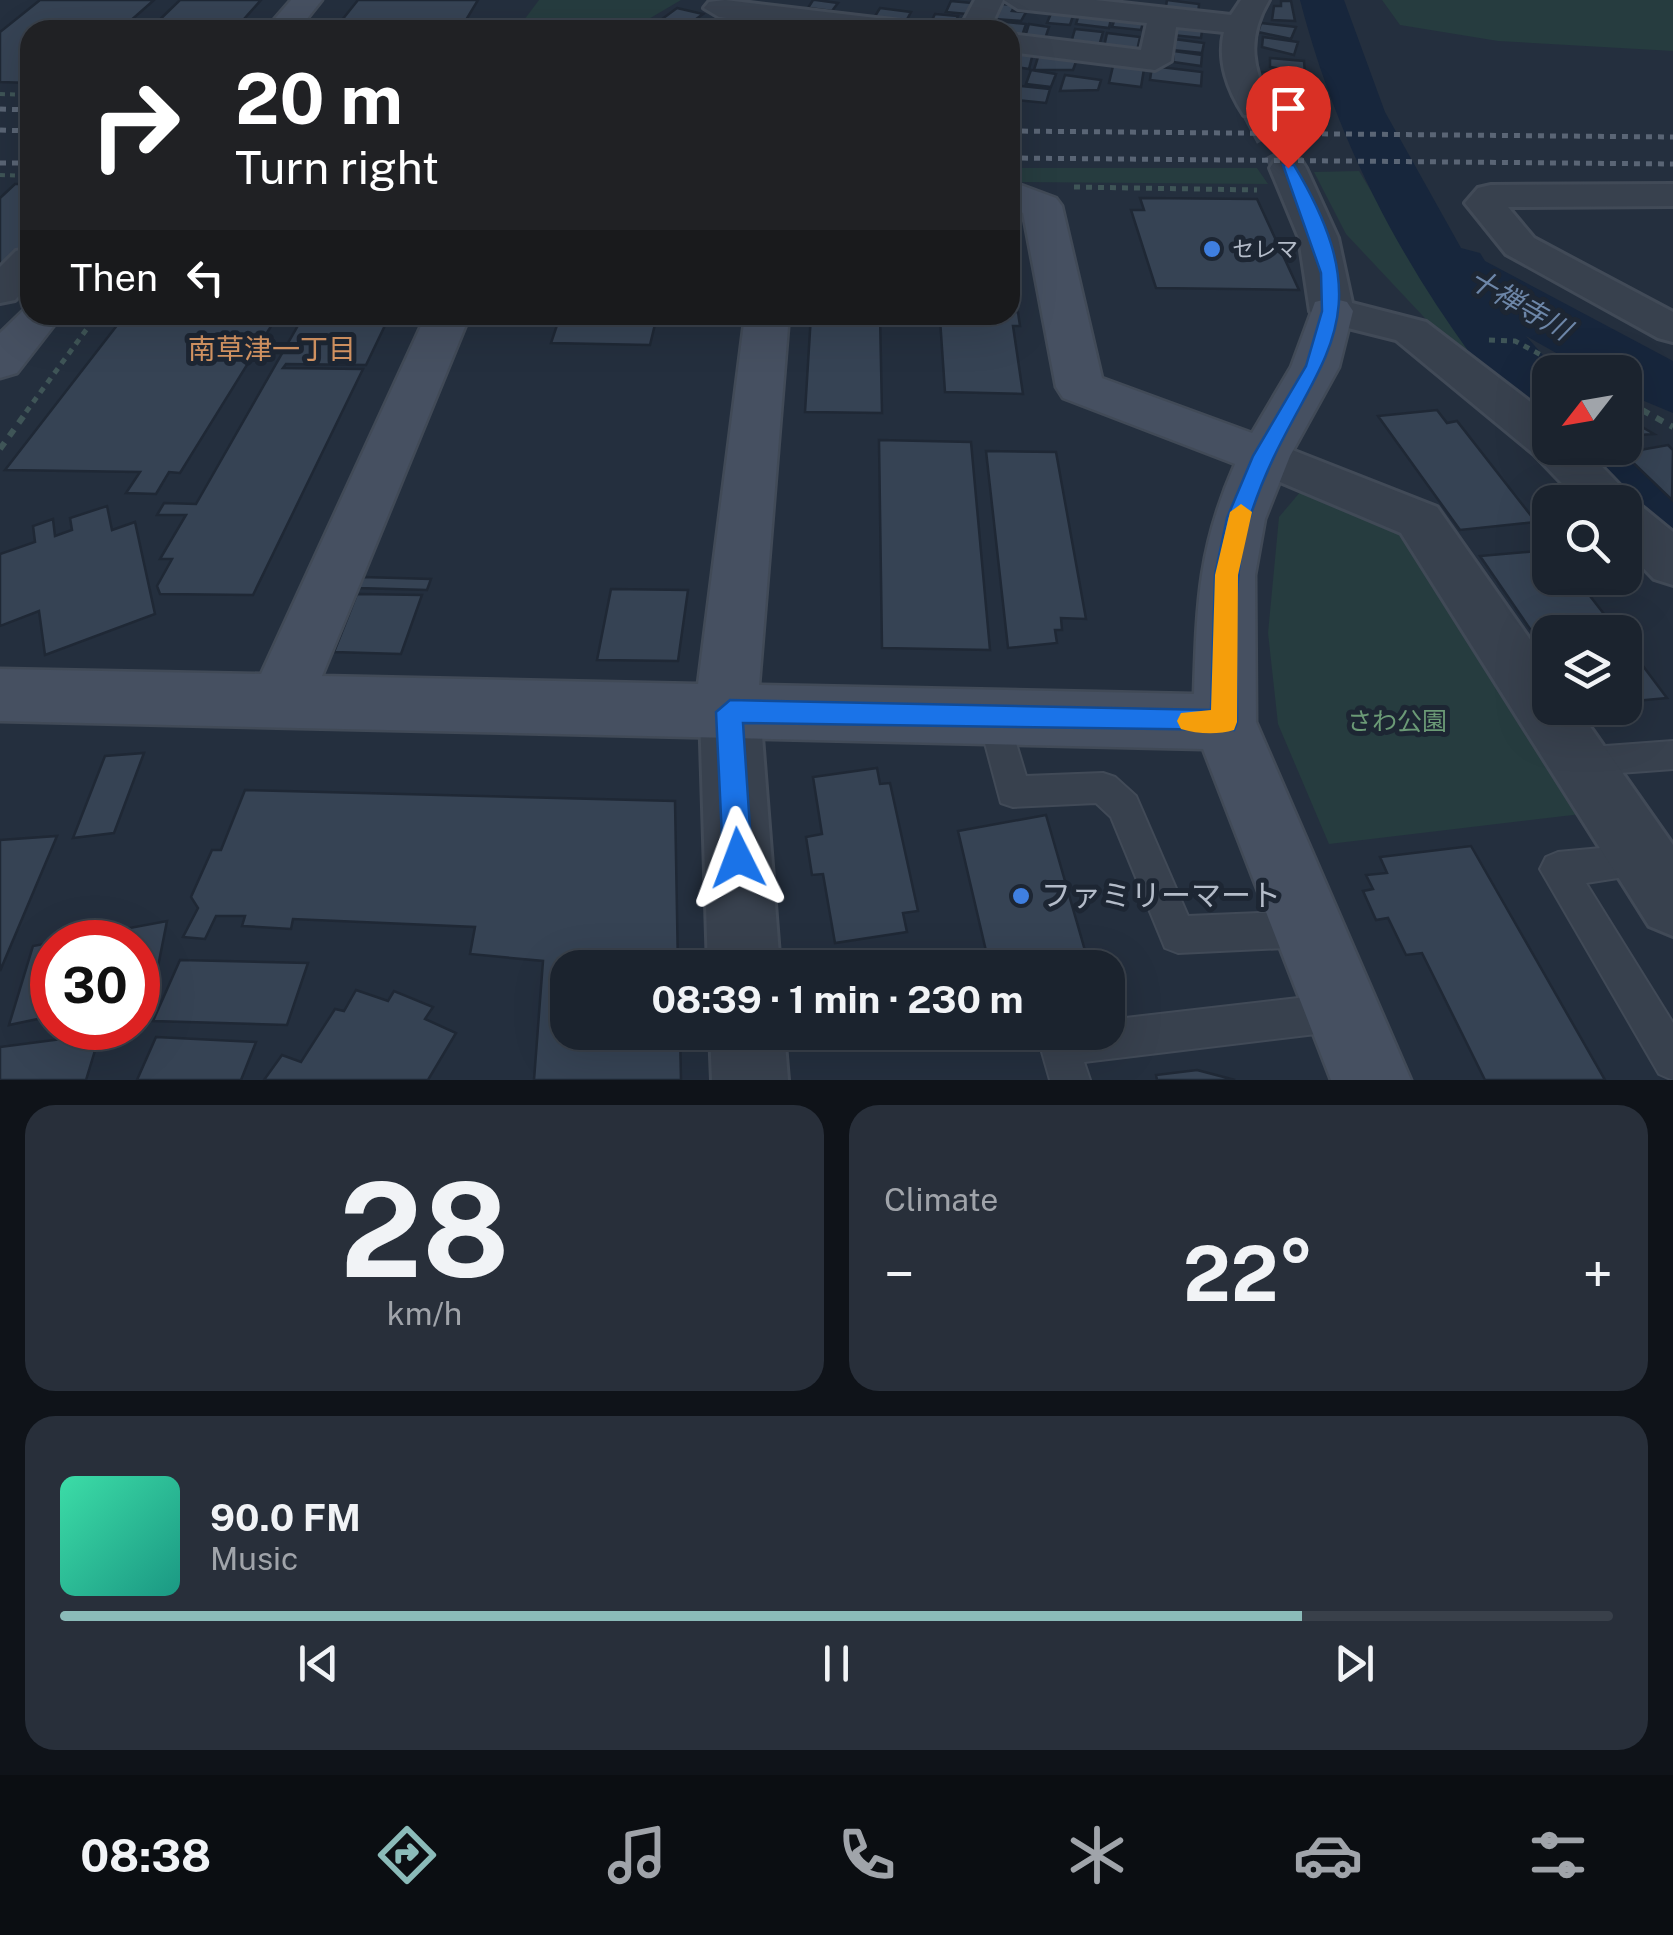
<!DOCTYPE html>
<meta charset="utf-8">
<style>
:root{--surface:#1b232e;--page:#282f3a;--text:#f1f3f6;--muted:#a0a4aa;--line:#39404a;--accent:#8bbbb9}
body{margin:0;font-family:"Public Sans","Noto Sans JP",sans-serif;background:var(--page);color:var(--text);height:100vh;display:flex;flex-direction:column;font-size:38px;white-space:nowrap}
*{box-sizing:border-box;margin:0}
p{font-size:32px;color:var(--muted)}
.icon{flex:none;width:55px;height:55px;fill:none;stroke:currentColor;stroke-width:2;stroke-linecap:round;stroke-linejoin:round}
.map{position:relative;height:1080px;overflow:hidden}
.details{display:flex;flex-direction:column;gap:25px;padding:25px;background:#0f1319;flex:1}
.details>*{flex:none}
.top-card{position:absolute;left:20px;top:20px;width:1000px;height:305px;border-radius:30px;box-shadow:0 10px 40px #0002,0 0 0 2px var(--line);background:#202124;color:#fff;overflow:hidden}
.needle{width:65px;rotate:239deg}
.fabs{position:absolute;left:1532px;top:355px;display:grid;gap:20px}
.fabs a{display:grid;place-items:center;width:110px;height:110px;border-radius:20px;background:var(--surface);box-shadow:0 10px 40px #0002,0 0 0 2px var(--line);font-size:50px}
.speed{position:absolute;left:30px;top:920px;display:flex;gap:20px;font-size:50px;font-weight:700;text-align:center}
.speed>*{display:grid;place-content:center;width:130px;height:130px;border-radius:50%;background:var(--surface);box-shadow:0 10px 40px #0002,0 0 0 2px var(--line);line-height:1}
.speed .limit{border:15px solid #d22;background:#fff;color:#111}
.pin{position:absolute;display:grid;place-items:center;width:85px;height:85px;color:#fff;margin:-102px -42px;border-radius:50% 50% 50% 0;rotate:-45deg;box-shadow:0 0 10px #0007}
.pin .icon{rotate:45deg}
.me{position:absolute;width:110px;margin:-55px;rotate:357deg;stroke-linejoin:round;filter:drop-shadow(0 0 8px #0008)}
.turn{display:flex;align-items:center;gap:35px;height:210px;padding:0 50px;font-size:45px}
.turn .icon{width:130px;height:130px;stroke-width:2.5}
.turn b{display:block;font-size:70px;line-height:85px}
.then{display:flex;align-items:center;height:95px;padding:0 50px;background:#0003;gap:20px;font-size:38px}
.big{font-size:75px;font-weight:700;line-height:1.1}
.details .widget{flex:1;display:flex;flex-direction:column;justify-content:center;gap:15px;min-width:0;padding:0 35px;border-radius:30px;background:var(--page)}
.details .dial{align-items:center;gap:0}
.dial b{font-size:130px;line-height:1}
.song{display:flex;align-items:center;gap:30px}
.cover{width:120px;height:120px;border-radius:15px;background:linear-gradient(135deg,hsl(160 70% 55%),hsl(170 70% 35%))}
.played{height:10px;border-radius:5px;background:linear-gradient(90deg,var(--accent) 80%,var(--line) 80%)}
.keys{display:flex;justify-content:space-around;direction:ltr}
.heat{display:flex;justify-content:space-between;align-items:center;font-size:55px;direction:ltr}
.details .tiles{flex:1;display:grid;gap:25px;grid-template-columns:1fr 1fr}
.widget:last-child{grid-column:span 2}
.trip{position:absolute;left:550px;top:950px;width:575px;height:100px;border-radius:30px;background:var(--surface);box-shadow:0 10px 40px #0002,0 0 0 2px var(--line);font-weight:700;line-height:100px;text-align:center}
.menu{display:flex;height:160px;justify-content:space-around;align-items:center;background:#0b0e12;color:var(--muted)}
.menu .icon{width:70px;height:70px}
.menu .active{color:var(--accent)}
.menu b{font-size:45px;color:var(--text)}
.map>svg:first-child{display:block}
.green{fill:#263c3f}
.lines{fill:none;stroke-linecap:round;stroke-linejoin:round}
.river{fill:#17263c;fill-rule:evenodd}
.building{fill:#364354;stroke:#1f2835;stroke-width:2.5}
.street-tunnel{stroke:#3a4453;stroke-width:32;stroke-dasharray:32 16;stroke-linecap:butt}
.lane-casing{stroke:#414a57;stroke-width:4}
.street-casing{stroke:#414a57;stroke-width:6}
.secondary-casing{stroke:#414a57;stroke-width:5}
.path-far2{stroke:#3f5557;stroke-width:4;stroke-dasharray:5 5;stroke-linecap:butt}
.path-far1{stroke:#3f5557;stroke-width:5;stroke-dasharray:6 6;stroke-linecap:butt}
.path{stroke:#3f5557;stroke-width:6;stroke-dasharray:8 8;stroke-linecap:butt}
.lane{fill:#38414e;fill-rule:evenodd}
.street{fill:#38414e;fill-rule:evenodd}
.secondary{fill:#465061;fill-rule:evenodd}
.rail{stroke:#5a6575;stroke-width:5;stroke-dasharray:6 6;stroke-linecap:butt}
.route{fill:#1a73e8;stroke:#114b97;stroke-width:2.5}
.slow{fill:#f59e0b}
.shop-dot{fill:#3f7fe0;stroke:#1d2633;stroke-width:4}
.labels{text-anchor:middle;stroke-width:10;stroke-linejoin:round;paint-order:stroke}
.far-poi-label{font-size:22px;fill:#b4bcc9;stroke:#1d2633;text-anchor:start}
.park-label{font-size:25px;fill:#6b9a76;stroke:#1d2633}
.water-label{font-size:28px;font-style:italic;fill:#6d86a8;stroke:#1d2633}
.neighbourhood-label{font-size:28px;fill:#d59563;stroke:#1d2633}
.near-poi-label{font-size:30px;fill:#b4bcc9;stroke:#1d2633;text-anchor:start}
</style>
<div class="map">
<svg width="1673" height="1080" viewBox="0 0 1673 1080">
<rect width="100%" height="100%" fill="#242f3e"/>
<!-- green -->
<g class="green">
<polygon points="539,0 681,0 630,30 532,30 524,20"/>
<polygon points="1382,0 1673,0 1673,51 1498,41 1400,25"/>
<polygon points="1010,168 1257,168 1268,184 1010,182"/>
<polygon points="1359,171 1454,329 1494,379 1483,380 1346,234 1314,172"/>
<polygon points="1301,491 1377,514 1418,549 1590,813 1329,844 1278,724 1268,633 1279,517"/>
</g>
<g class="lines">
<!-- river -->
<g class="river">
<path d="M1300,0H1344L1385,112L1461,248L1480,253L1485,261L1673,361V413L1625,393V372H1590L1526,336L1558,372H1550V433C1512,422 1493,387 1471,355C1392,246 1334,131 1300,0Z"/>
<polygon points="1550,443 1550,448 1625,445 1673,493 1673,572 1645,563 1625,541 1625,502 1591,502 1547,448"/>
</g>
</g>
<!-- building -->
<g class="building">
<polygon points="40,0 154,0 120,30 30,30 30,83 0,82 0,32"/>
<polygon points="180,0 261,0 235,29 149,30"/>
<polygon points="358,0 478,0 460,30 334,30"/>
<polygon points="813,0 816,0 838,3 832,11 808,8"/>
<polygon points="1167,0 1199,4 1198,15 1165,12"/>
<polygon points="951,1 972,3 967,14 946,12"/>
<polygon points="1281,1 1291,1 1295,21 1272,20 1274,6 1281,6"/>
<polygon points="1001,4 1015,5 1012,11 1026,12 1021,21 995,19"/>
<polygon points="677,8 703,14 688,25 658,22"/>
<polygon points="880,8 911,12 904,25 872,21"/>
<polygon points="1052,11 1074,13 1070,25 1047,23"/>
<polygon points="1080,11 1112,14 1109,28 1076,24"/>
<polygon points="935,14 958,16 952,30 928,28"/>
<polygon points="1116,15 1144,18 1141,30 1112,27"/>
<polygon points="729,18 756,21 749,30 720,29"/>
<polygon points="997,21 1026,24 1021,39 1010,38 1010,30 994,30"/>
<polygon points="1174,21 1203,24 1201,38 1172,35"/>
<polygon points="1261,23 1296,27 1291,39 1258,32"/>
<polygon points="1029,24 1049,27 1045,39 1025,37"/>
<polygon points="1075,29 1103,32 1099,46 1071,43"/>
<polygon points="1107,33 1140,37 1137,51 1104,47"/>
<polygon points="1263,37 1298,42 1294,55 1262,47"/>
<polygon points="1174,39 1204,43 1202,53 1172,50"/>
<polygon points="1013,50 1033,53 1029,69 1010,66"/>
<polygon points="1174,51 1202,55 1201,66 1173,62"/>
<polygon points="1039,54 1077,59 1073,70 1034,70"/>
<polygon points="1270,58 1304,61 1305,73 1270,67"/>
<polygon points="1113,66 1144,69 1141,87 1109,83"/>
<polygon points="1152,66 1202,72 1201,86 1150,80"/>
<polygon points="1031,70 1056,74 1051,87 1026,84"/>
<polygon points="1261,72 1293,74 1293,78 1304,79 1304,90 1263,85"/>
<polygon points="1065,75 1101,80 1098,90 1060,91"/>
<polygon points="1011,85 1050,89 1046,103 1015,100"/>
<polygon points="15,184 30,184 30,245 0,277 0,198"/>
<polygon points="1140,198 1257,199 1299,290 1156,288 1131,210 1144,210"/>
<polygon points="1010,312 1018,312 1020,326 1013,326 1023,394 945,392 940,319"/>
<polygon points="125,315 278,315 180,473 169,472 156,494 126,493 140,472 5,470"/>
<polygon points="304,315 390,315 366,365 286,364 283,368 363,369 253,595 160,594 157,586 172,559 160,559 186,515 157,515 164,503 196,504"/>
<polygon points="583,315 665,315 657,316 650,345 551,343 557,325 580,325"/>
<polygon points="811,315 880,315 882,413 805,412"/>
<polygon points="1437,410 1447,423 1457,421 1536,522 1460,530 1378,416"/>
<polygon points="1625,417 1654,434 1625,436"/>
<polygon points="879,440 971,442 990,650 882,648"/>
<polygon points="1668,445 1673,450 1672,500 1623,453"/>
<polygon points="986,451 1056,452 1086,619 1061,618 1062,630 1055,630 1057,643 1008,648"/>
<polygon points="107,506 112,530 135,522 155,614 45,655 39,611 0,626 0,554 35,542 33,526 53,519 55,536 72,530 70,518"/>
<polygon points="1550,550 1550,578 1576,578 1618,632 1550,632 1550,658 1480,556"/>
<polygon points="362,577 431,579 427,590 358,588"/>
<polygon points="611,589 688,590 678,661 597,660"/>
<polygon points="357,594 422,595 401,654 334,652"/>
<polygon points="1625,642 1667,698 1625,702"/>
<polygon points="144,753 114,833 73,838 105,756"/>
<polygon points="877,768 880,784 890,783 918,911 903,913 907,932 835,943 823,874 812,875 806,837 822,834 813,777"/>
<polygon points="245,790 675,801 678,968 568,968 568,1032 680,1032 681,1080 534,1080 543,961 470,954 475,927 293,919 291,929 242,926 245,916 216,916 205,939 183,937 198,908 191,897 212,850 221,850"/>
<polygon points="1046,815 1088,961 1080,962 1082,968 990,968 958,831"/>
<polygon points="57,836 0,971 0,840"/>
<polygon points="1471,846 1605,1080 1485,1080 1422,953 1406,955 1388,918 1376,920 1363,891 1373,889 1366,875 1387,873 1380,857"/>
<polygon points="167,921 152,997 138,1000 138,942 52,942 52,1016 9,1025 33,946"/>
<polygon points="180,960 308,963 287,1025 153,1021"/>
<polygon points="356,990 388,1001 394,991 433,1007 425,1019 456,1033 428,1080 264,1080 282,1055 301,1062 335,1009 344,1011"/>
<polygon points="100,1034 86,1080 0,1080 0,1047"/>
<polygon points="156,1037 256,1042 241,1080 137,1080"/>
<polygon points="1197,1070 1235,1080 1157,1080 1156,1075"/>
</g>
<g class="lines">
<!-- street-tunnel -->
<polyline class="street-tunnel" points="1256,108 1288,168"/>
<defs>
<g id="lane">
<polygon points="994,704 1005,707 1026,776 1103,773 1115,777 1136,796 1188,916 1306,911 1319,916 1324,929 1319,942 1306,947 1178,953 1165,948 1111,817 1096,803 1013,807 1001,803 978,717 983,707"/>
<polygon points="1673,741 1673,769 1579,776 1567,772 1563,762 1567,752 1579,748"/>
<polygon points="1644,844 1656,848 1661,860 1656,872 1586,883 1673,1023 1673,1080 1659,1074 1540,869 1546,857 1558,852"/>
<polygon points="1341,993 1355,998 1360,1012 1355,1026 1341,1031 1084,1062 1090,1080 1050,1080 1040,1045 1046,1032 1108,1032 1108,1020"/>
</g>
<g id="street">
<polygon points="725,0 901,21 916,30 827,30 719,17 704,8 709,2"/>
<polygon points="975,0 1003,0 989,30 959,30"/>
<path d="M1004,0H1095L1231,15L1241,0H1269C1246,39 1252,70 1273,108L1268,115H1244C1228,91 1217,61 1224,32L1176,27L1171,61L1155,70L1010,52V34L1141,50L1147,23L1018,9Z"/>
<polygon points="1288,157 1301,160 1306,168 1338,238 1352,303 1426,322 1550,417 1550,448 1584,448 1635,501 1673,532 1673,585 1654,579 1625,549 1625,502 1580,502 1534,454 1396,340 1316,320 1310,311 1299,238 1270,168 1275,160"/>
<polygon points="1673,184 1673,206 1508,207 1534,238 1673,312 1673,342 1658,338 1506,254 1465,203 1478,188 1491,185"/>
<polygon points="30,248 30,284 15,300 0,303 0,267 16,251"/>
<polygon points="1264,439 1437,507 1550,668 1550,708 1577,708 1673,845 1673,936 1649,926 1401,533 1247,468 1240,456 1247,444"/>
<polygon points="730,686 751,693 760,711 780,968 708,968 700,711 709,693"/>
<polygon points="710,1032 784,1032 788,1080 712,1080"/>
</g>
<g id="secondary">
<polygon points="291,0 322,0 298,30 265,30"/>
<path d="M1010,181L1056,198L1062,206L1102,378L1252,433L1291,367L1315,302L1331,298L1347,302L1353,311L1339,367L1290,456L1265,519L1255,575L1256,722L1411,1080H1331L1203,749L0,721V669L261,674L426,315H470L322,676L698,684L745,315H789L759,685L1194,694C1197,604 1198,548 1235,464L1063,398L1056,387L1023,213L1010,207Z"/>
<polygon points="30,304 30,315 62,315 17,373 0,378 0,333"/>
</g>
</defs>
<!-- lane casing -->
<use href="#lane" class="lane-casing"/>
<!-- street casing -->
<use href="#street" class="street-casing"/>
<!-- secondary casing -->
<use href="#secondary" class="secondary-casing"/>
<!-- path-far2 -->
<g class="path-far2">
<polyline points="0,94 30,95"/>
<polyline points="0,175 30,176"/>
</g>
<!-- path-far1 -->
<g class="path-far1">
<polyline points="1074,187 1257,190"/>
<polyline points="1489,340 1515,341 1573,372"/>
<polyline points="1625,401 1646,412"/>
<polyline points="26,412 97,315"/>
</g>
<!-- path -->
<g class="path">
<polyline points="1642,410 1673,427"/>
<polyline points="0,449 28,410"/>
</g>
<!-- lane -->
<use href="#lane" class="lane"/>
<!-- street -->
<use href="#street" class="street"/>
<!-- secondary -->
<use href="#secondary" class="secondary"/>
<!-- rail -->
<g class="rail">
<polyline points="0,109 30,110"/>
<polyline points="0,130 30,131"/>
<polyline points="1010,131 1673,137"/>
<polyline points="1010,158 1673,164"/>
<polyline points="0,163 30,163"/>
</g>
</g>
<!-- route -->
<path class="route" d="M1283,165H1294C1397,336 1298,366 1250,517C1229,581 1238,655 1237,722L1234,730L743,723L752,858L748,867L738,871L728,867L723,858L716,712L730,700L1211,710L1215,575L1227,518L1253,456L1306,366L1322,311L1321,273Z"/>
<!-- slow -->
<path class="slow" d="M1241,504L1252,512L1238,575L1237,722L1234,730C1218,735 1197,734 1181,729L1177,721L1181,713L1211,710L1215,575L1230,512Z"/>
<!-- markers -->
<g class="shop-dot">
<circle cx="1212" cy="249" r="10"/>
<circle cx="1021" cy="896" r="10"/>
</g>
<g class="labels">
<!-- far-poi labels -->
<g class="far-poi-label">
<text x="1232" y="257">セレマ</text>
</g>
<!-- park labels -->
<g class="park-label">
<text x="1397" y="730">さわ公園</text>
</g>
<!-- water labels -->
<g class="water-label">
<text transform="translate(1520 304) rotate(30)" y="10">十禅寺川</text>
</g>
<!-- neighbourhood labels -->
<g class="neighbourhood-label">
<text x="272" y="359">南草津一丁目</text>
</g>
<!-- near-poi labels -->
<g class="near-poi-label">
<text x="1041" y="906">ファミリーマート</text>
</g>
</g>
</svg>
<div class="fabs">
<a><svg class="needle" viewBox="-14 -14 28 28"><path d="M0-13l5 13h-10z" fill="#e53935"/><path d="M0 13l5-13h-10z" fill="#a0a4aa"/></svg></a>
<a><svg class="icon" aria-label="search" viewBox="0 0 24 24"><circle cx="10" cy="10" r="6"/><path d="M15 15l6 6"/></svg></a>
<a><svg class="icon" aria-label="layers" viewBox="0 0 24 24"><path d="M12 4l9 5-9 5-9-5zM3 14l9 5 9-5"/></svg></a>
</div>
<div class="speed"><div class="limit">30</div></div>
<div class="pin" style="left:1288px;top:168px;background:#d93025"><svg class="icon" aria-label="arrive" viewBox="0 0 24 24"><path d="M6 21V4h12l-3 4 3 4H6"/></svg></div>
<svg class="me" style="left:738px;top:858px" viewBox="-20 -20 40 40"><path d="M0-17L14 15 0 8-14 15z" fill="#1a73e8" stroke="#fff" stroke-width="4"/></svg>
<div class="trip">08:39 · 1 min · 230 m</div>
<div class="top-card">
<div class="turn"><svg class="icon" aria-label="right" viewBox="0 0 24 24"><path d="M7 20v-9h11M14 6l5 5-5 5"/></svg><div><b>20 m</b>Turn right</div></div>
<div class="then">Then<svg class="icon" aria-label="left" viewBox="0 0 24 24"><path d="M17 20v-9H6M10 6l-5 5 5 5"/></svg></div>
</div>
</div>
<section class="details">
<div class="tiles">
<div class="widget dial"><b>28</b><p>km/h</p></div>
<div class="widget"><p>Climate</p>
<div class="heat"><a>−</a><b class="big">22°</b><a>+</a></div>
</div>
<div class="widget">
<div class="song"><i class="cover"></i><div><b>90.0 FM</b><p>Music</p></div></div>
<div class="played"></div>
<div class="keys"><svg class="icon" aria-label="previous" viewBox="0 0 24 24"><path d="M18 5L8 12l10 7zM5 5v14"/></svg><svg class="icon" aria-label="pause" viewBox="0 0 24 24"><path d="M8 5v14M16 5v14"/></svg><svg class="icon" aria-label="next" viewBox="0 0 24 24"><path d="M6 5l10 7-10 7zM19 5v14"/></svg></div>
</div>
</div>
</section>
<nav class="menu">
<b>08:38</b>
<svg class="icon active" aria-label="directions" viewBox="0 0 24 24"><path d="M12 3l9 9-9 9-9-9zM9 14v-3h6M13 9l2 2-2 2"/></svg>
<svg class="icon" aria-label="music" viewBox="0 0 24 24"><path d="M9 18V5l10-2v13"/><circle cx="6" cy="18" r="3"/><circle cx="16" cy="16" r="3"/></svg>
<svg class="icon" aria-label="phone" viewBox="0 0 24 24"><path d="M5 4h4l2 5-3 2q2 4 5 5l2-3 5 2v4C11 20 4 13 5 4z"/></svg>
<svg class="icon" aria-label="climate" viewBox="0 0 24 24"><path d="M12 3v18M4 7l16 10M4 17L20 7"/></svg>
<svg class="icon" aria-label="car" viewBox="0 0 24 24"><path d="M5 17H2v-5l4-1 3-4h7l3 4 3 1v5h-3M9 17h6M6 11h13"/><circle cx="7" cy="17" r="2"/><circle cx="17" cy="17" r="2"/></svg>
<svg class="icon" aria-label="filters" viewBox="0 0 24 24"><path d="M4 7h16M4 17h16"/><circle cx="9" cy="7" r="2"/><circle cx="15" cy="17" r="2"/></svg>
</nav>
